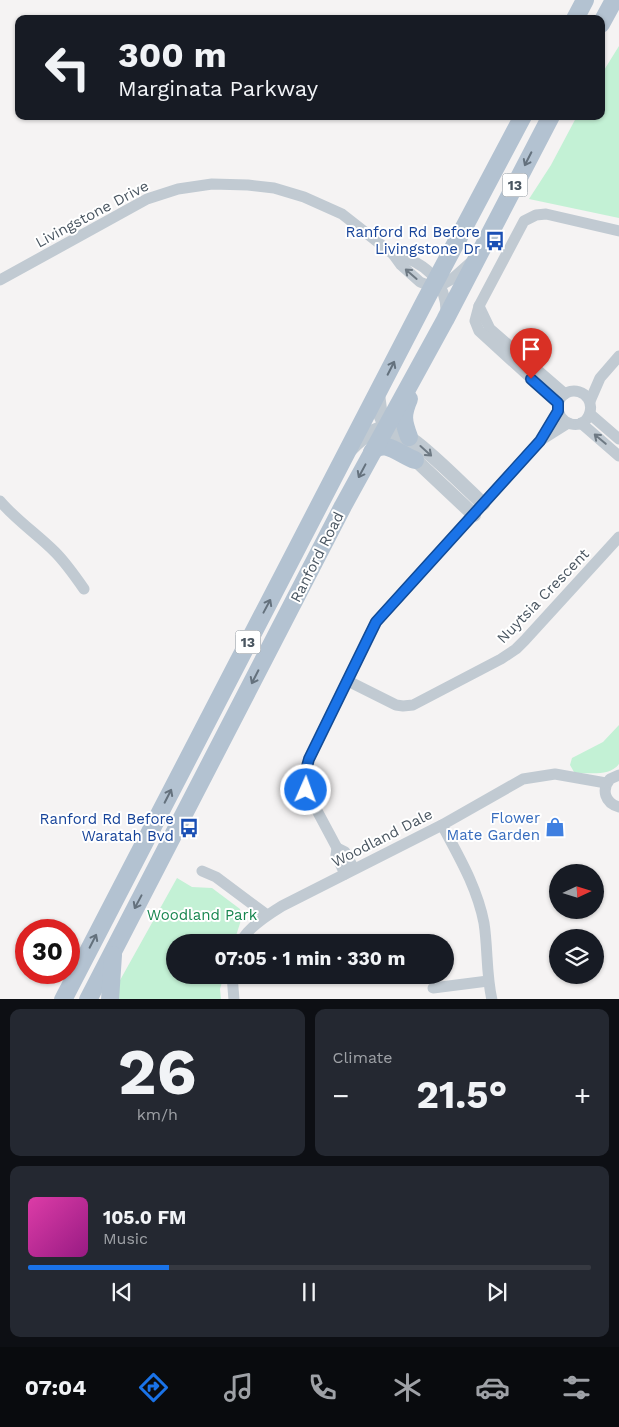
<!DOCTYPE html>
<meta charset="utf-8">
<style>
:root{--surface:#171b24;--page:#242831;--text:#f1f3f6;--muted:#9ea1a6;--line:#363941;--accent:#1a73e8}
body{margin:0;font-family:"Work Sans",sans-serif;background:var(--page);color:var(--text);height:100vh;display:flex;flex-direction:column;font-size:19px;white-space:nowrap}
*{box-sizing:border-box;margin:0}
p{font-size:16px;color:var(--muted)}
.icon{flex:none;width:28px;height:28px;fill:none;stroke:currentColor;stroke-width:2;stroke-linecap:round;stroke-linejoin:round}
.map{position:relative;height:999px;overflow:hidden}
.side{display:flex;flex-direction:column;gap:10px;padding:10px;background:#0d0f14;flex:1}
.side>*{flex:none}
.guide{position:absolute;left:15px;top:15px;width:590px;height:105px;border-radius:10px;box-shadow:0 1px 4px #0004;background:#171b24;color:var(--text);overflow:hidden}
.needle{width:32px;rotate:86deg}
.controls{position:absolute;left:549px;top:864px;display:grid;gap:10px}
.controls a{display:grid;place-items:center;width:55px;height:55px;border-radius:50%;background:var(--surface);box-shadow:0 1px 4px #0004;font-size:25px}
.speed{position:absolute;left:15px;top:919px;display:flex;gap:10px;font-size:25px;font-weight:700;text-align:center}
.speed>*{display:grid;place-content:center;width:65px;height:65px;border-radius:50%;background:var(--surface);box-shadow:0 1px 4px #0004;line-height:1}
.speed .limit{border:8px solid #d22;background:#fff;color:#111}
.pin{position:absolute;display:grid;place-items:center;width:42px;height:42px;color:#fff;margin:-51px -21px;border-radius:50% 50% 50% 0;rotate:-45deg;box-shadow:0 0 5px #0007}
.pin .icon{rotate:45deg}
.me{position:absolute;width:55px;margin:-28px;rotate:2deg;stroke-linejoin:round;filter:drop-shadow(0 0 4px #0008)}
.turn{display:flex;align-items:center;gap:18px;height:105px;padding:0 20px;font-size:22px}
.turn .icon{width:65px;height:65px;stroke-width:2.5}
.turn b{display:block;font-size:35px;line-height:42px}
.big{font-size:38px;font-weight:700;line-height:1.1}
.side .tile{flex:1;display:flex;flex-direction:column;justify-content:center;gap:8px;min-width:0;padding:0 18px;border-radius:10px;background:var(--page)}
.side .dial{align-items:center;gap:0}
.dial b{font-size:65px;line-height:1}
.song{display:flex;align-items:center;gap:15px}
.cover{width:60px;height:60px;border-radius:8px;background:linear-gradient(135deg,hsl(320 70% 55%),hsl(310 70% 35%))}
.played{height:5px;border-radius:2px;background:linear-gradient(90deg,var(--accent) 25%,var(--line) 25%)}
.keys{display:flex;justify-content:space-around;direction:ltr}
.heat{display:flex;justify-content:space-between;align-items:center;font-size:28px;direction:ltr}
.side .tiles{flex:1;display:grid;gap:10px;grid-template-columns:1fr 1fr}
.tile:last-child{grid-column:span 2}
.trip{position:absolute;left:166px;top:934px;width:288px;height:50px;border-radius:25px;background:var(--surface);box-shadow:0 1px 4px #0004;font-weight:700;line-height:50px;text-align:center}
.menu{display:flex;height:80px;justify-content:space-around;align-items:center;background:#090b0e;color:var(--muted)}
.menu .icon{width:35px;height:35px}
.menu .current{color:var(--accent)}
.menu b{font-size:22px;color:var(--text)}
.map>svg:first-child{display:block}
.green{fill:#c3f1d5}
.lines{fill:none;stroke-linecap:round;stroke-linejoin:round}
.minor{stroke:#c1cad2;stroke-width:11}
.tertiary{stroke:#c1cad2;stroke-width:14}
.primary{stroke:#b3c2d1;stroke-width:18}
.oneway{stroke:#64717d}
.oneway2{stroke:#6e7983}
.route-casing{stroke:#114b97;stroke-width:12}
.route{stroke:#1a73e8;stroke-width:9}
.labels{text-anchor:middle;stroke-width:4;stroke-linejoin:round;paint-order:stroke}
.shield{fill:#fff;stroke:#808990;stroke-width:1}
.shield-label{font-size:14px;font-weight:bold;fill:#4a5661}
.street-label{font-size:15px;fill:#4a5661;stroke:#fff}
.transit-label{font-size:15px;fill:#164399;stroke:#fff;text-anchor:end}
.shop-label{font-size:15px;fill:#366cbe;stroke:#fff;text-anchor:end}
.park-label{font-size:15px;fill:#17864f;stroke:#fff}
</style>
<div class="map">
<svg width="619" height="1000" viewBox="0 0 619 1000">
<rect width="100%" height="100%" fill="#f5f3f3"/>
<!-- green -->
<g class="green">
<polygon points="619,46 619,218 529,199 551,165 577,116 601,116 601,75"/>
<path d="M619,725V764C610,776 592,773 578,773L574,772L570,765L572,758L603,742Z"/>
<polygon points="177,878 192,887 212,888 240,909 242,917 234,942 175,942 175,975 224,975 220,989 221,999 116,999 114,991"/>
</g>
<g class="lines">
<!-- minor -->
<g class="minor">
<path d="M393,254C425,262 448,281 446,317"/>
<polyline points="0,280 147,199 178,189 212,184 248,185 274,188 304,197 342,214 393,254 401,265 420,282 425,284 434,285 445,283 452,279 471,262"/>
<polyline points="479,306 490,329 565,394"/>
<polyline points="590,401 600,378 619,356"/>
<path d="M558,403C566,382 595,391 590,412C585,433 555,426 558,403L479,331L475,321L479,306L524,221L536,215L546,214L619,231"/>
<polyline points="590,414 619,439"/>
<polyline points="581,423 619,456"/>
<polyline points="541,440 568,423"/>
<path d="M0,501C16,520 37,534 55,552C66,563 75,576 84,589"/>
<polyline points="348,681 396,705 403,706 413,705 501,659 516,649 525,640 619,537"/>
<path d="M619,775L610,779C601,790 605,803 619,807"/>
<path d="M442,825C459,857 477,887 484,923C488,949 486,974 492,1000"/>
<polyline points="337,848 345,852 354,869"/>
<polyline points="202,871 216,877 267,915"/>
<polyline points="345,874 336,855 337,848 306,790 304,777 309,759 376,622 540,441 558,411"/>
<path d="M241,942C246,929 269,914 282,906L442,825L523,779L555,774L606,783"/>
<polyline points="232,975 234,1000"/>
<polyline points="433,988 488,981"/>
</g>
<!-- tertiary -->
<g class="tertiary">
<polyline points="378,394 381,417 389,435 474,515"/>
<path d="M351,449C361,439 376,425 391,428C411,431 466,488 483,504"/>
</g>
<!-- primary -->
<g class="primary">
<polyline points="575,19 585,0"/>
<polyline points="601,24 614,0"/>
<path d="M409,399C402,415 403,421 409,437"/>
<path d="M372,452C383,437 402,456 415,460"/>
<polyline points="63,1000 424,303 523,116"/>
<polyline points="88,1000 343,506 445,320 551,116"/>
<polyline points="110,1000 113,955"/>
</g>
</g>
<!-- one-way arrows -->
<defs><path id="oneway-shaft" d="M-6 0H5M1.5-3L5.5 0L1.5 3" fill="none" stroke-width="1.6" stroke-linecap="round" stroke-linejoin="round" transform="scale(1.25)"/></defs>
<g class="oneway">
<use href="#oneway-shaft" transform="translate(528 159) rotate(117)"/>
<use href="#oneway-shaft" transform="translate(391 368) rotate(-63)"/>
<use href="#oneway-shaft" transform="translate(362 471) rotate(118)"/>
<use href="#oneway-shaft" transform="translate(267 606) rotate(-62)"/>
<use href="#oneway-shaft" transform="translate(255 677) rotate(117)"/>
<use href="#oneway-shaft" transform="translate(168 796) rotate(-63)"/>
<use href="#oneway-shaft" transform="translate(138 902) rotate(118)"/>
<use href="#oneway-shaft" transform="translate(93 941) rotate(-63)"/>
</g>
<g class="oneway2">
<use href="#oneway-shaft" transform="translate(411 274) rotate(-139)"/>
<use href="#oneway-shaft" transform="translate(600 439) rotate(-140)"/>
<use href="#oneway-shaft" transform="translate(426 451) rotate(42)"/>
</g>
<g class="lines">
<defs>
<polyline id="route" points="306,790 304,777 309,759 376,622 540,441 558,411 558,403 531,379"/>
</defs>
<!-- route casing -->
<use href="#route" class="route-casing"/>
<!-- route -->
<use href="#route" class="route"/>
</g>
<!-- icons -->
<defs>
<symbol id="bus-bare" viewBox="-9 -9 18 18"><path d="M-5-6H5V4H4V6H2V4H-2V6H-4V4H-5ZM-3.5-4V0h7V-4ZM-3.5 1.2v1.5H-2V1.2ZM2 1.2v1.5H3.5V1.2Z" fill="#1a4fb4" stroke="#fff" stroke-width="2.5" paint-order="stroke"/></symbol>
<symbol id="shop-bare" viewBox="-9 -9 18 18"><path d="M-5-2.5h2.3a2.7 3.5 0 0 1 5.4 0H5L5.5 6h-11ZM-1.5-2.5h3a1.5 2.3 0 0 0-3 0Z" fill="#3f7fe0" stroke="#fff" stroke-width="2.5" paint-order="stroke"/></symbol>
</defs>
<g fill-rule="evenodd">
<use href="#bus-bare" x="481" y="227" width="28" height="28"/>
<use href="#shop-bare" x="541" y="813" width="28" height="28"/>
<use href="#bus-bare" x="175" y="814" width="28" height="28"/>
</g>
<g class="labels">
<!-- shield labels -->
<g class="shield">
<rect x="502.5" y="173.5" width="25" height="23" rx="4"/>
<rect x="235.5" y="630.5" width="25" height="23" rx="4"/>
</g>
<g class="shield-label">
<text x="515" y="190">13</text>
<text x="248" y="647">13</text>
</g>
<!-- street labels -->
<g class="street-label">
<text transform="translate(92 214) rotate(-28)" y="5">Livingstone Drive</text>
<text transform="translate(317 557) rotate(-63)" y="5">Ranford Road</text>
<text transform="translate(543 596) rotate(-46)" y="5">Nuytsia Crescent</text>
<text transform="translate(382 838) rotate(-27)" y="5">Woodland Dale</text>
</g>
<!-- transit labels -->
<g class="transit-label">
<text x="480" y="237">Ranford Rd Before<tspan x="480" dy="17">Livingstone Dr</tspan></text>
<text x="174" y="824">Ranford Rd Before<tspan x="174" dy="17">Waratah Bvd</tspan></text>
</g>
<!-- shop labels -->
<g class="shop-label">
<text x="540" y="823">Flower<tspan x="540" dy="17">Mate Garden</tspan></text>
</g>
<!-- park labels -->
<g class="park-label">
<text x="202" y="920">Woodland Park</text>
</g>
</g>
</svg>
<div class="controls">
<a><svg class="needle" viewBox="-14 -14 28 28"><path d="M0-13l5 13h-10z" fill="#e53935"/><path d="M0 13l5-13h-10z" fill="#9ea1a6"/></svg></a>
<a><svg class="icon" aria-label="layers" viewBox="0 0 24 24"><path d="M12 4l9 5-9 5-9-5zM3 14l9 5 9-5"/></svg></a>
</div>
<div class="speed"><div class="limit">30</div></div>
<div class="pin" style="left:531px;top:379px;background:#d93025"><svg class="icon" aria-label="arrive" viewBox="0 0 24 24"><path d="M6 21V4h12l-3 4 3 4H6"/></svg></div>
<svg class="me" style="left:306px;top:790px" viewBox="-20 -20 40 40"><circle r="17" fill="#1a73e8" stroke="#fff" stroke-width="3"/><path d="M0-11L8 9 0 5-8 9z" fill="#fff"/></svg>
<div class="trip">07:05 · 1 min · 330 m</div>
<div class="guide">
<div class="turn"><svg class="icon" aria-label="left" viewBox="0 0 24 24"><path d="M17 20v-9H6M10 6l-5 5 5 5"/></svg><div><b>300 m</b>Marginata Parkway</div></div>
</div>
</div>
<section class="side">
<div class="tiles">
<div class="tile dial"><b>26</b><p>km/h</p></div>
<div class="tile"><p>Climate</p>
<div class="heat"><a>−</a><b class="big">21.5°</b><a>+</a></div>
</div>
<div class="tile">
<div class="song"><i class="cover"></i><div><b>105.0 FM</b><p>Music</p></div></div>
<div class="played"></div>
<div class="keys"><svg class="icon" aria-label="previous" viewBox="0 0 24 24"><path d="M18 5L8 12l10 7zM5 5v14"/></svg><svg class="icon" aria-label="pause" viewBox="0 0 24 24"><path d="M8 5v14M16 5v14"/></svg><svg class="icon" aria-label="next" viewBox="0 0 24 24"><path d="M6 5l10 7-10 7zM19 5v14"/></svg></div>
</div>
</div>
</section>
<nav class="menu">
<b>07:04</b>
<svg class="icon current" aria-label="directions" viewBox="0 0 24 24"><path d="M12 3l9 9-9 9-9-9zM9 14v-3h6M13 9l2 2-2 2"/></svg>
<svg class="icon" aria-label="music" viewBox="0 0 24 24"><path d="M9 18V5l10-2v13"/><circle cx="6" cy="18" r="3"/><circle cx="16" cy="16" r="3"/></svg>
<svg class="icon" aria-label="phone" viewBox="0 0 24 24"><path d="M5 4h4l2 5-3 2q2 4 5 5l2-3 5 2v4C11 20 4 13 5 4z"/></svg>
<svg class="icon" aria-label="climate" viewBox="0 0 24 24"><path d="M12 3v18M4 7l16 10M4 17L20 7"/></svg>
<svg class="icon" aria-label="car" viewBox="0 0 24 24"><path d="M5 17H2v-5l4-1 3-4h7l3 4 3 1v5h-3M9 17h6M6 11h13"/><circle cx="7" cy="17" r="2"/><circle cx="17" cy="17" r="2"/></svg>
<svg class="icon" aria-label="filters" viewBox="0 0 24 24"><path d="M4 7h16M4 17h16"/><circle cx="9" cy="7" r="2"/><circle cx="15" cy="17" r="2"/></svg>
</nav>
